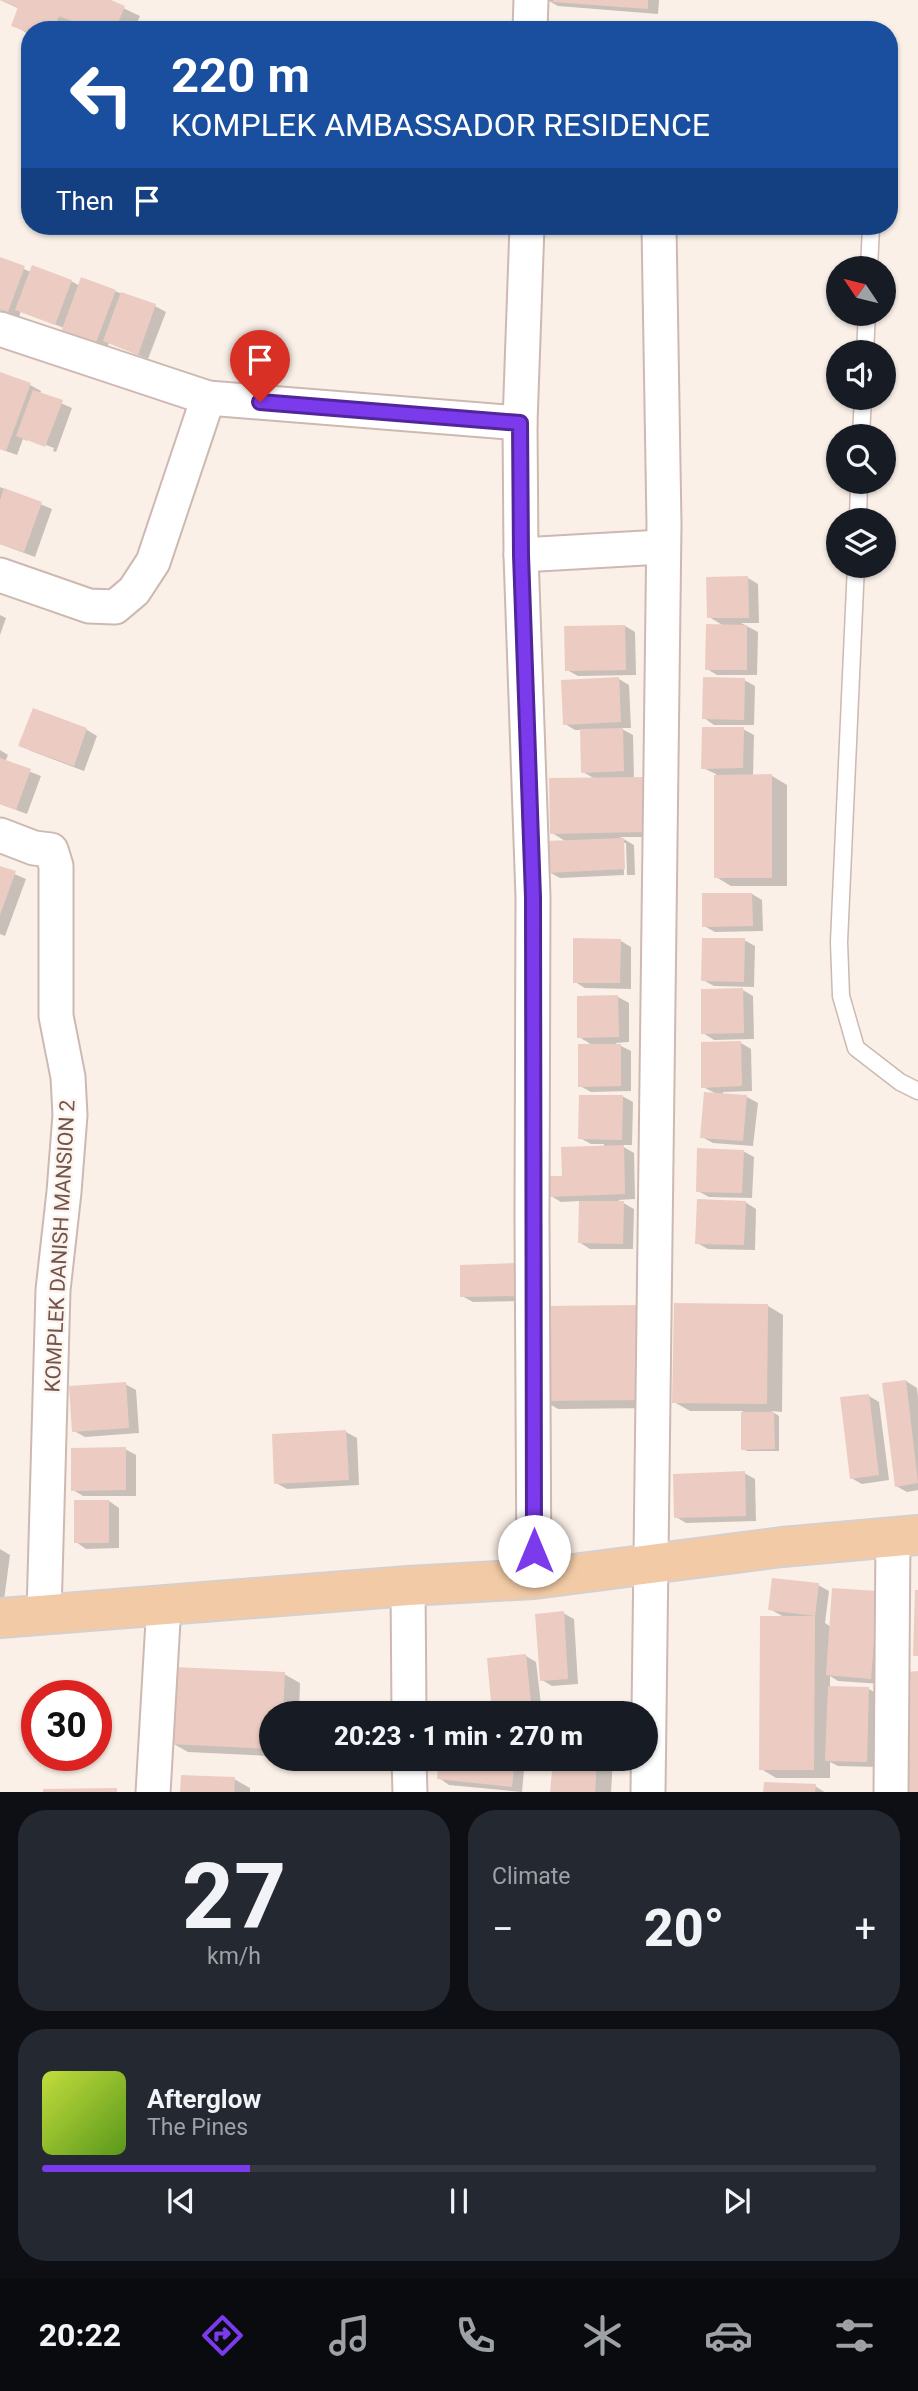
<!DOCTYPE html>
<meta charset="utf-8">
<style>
:root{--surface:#171b24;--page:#242831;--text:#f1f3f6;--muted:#9ea1a6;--line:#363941;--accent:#7c3aed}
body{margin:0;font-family:Roboto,sans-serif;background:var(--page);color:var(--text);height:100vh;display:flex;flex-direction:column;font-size:26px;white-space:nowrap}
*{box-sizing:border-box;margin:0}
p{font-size:23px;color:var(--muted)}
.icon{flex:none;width:38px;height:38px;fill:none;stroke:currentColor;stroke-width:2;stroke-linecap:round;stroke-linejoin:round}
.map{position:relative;height:1792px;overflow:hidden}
.drawer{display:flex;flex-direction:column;gap:18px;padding:18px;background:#0d0f14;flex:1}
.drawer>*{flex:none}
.banner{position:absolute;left:21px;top:21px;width:877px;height:214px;border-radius:28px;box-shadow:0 2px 5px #0004;background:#1a4fa0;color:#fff;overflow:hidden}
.needle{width:46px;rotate:305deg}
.fabs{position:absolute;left:826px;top:256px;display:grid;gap:14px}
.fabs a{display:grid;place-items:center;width:70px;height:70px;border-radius:50%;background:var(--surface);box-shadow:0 2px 5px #0004;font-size:35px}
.speed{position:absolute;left:21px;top:1680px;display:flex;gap:14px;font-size:35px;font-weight:700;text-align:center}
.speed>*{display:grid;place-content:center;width:91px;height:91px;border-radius:50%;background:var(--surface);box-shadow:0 2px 5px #0004;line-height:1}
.speed .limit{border:10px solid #d22;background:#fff;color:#111}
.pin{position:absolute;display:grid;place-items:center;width:60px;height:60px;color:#fff;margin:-72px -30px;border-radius:50% 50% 50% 0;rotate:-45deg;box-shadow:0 0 7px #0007}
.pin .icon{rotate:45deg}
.me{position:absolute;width:77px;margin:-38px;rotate:0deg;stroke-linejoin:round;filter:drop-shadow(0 0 5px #0008)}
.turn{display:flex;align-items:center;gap:24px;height:147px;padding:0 35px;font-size:32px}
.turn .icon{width:91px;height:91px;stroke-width:2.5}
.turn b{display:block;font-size:49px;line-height:60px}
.then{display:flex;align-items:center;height:66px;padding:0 35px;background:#0003;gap:14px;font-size:26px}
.big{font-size:52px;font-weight:800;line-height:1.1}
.drawer .card{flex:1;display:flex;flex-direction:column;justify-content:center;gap:10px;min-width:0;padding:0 24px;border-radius:28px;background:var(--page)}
.drawer .dial{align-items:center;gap:0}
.dial b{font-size:91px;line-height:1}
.song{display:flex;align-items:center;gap:21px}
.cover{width:84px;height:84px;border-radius:10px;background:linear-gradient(135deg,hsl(70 70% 55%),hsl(90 70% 35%))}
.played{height:7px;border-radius:4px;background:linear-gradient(90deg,var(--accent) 25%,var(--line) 25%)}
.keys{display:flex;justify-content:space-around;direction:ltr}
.heat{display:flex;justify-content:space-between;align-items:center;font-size:38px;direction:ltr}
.drawer .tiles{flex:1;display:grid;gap:18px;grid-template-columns:1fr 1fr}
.card:last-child{grid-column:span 2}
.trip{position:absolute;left:259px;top:1701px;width:399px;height:70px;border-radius:35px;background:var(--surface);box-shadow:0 2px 5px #0004;font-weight:800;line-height:70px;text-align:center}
.menu{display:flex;height:112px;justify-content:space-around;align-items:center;background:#090b0e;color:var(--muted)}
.menu .icon{width:49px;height:49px}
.menu .active{color:var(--accent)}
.menu b{font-size:32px;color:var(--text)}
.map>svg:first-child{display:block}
.shadow{fill:#0003}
.building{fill:#ecccc2}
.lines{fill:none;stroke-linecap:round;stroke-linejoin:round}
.lane-casing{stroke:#cdb9b1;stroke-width:19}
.street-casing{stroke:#cdb9b1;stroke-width:37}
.primary-casing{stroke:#d7cfcd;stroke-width:42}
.lane{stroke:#fff;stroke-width:16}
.street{stroke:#fff;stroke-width:33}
.primary{stroke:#f2cba6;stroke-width:38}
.route-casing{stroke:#51269a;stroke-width:18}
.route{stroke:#7c3aed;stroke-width:12}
.labels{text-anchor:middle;stroke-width:5;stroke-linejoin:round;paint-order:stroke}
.street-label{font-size:21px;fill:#71554e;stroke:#fdf4ed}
</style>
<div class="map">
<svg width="918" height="1793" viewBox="0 0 918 1793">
<rect width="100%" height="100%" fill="#faf0e7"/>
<!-- shadow -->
<g class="shadow">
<polygon points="0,0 106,0 140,16 134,30 91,30 75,24 73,30 30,30 30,35 13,25 20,9"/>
<polygon points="547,0 659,0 658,14 558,6"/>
<polygon points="0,259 31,272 71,281 80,286 82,279 155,306 166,312 148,359 109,343 106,349 64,328 21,311 19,317 0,310"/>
<polygon points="0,374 30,385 41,391 40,394 72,408 56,452 53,451 54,448 27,438 27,441 23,439 17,455 0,449"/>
<polygon points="0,487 52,509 35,557 0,544"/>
<polygon points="748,578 758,584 759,623 741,623 758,632 757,675 717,675 707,669 724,626 709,617"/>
<polygon points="0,615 6,618 0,635"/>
<polygon points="625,626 635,632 636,675 578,676 567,670"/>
<polygon points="619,679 629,685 631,728 620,728 633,735 634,779 643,779 653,785 654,837 620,837 634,845 635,875 627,875 626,843 623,843 624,875 560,878 549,872 567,842 552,833 597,780 583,772 582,730 575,730 565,724"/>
<polygon points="744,680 755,686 754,725 714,725 704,718"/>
<polygon points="34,711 87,730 97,736 84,771 31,751 21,745"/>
<polygon points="743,729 754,735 753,776 772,776 787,785 787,886 731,886 716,877 716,774 703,768"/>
<polygon points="0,750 8,755 5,762 41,776 27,814 0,804"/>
<polygon points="0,868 26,879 5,936 0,934"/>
<polygon points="752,894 762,900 763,931 715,932 704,926"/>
<polygon points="744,940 755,946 754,987 714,986 703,980"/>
<polygon points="621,941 631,947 631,989 585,988 575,982"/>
<polygon points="741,989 753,996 754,1039 714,1040 703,1033"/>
<polygon points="618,997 629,1003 629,1042 615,1043 631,1051 631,1091 591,1092 580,1086 594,1046 579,1037"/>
<polygon points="741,1043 751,1049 752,1091 723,1092 723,1095 747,1097 758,1103 753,1146 713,1143 702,1137 717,1094 703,1087"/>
<polygon points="622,1096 633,1102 632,1145 620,1145 634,1153 635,1199 618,1200 634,1209 633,1249 590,1249 579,1242 580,1201 561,1202 551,1196 564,1177 604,1147 604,1144 591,1144 580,1138"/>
<polygon points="743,1151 754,1157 752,1198 709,1197 698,1191"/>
<polygon points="745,1202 756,1209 755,1250 708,1249 697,1243"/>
<polygon points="515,1265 525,1271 526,1301 473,1302 462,1296"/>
<polygon points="768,1306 783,1315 782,1412 771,1411 779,1416 779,1451 747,1451 743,1449 743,1411 690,1411 674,1402"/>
<polygon points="542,1308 656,1408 558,1409 543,1400"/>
<polygon points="906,1381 917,1388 918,1397 918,1490 907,1492 896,1486"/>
<polygon points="125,1384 136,1390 139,1433 85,1437 74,1431"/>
<polygon points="869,1396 879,1402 889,1480 862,1484 851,1478"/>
<polygon points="346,1432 357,1438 359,1485 287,1489 276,1483"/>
<polygon points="125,1449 136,1455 136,1496 83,1496 73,1490"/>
<polygon points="744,1473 755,1479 756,1521 686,1523 676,1517"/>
<polygon points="109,1501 119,1508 119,1548 86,1549 76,1542"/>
<polygon points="0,1549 10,1555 4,1600 0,1599"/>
<polygon points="818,1585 829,1591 825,1623 831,1627 877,1592 881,1684 838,1681 830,1676 830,1688 869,1689 879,1695 877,1767 838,1766 830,1762 830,1778 776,1778 761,1769 784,1617 770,1609"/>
<polygon points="563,1613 574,1619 578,1684 552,1686 542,1680"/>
<polygon points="526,1656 536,1662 542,1713 494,1713 489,1660"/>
<polygon points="284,1674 300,1683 299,1713 271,1713 271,1756 188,1752 172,1743"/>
<polygon points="558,1704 600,1707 611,1713 558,1713"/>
<polygon points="441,1759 525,1759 522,1792 449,1785 439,1778"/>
<polygon points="555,1759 613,1759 611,1793 552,1793"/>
<polygon points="234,1779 250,1788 250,1793 182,1793"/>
<polygon points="815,1786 826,1793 765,1793"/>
</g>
<!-- building -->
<g class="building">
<polygon points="0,0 111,0 125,6 115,30 94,30 59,16 54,30 30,30 30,33 11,26 18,7"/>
<polygon points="553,0 648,0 648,9 553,2"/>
<polygon points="0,257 25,266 8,312 0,309"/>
<polygon points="32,265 72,280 55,325 15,310"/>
<polygon points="81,277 116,290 95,345 61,332"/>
<polygon points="121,292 156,304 138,355 103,341"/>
<polygon points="0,372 31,383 6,451 0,449"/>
<polygon points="33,390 63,400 45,447 16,436"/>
<polygon points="4,488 42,502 24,552 0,544 0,500"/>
<polygon points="748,576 749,618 707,618 706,577"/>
<polygon points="706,624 747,625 747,670 705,670"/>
<polygon points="625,625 626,670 565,671 564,626"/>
<polygon points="619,677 621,722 563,725 561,680"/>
<polygon points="703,677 745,678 744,720 702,719"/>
<polygon points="33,708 87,728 74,766 18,746"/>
<polygon points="702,727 744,727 743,768 701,769"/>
<polygon points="623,728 624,771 581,773 580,729"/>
<polygon points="0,758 31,769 16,810 0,804"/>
<polygon points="772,774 772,878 714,878 714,775"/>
<polygon points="643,777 644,832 550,834 549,778"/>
<polygon points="624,838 625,869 548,873 546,841"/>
<polygon points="0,866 16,871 0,915"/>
<polygon points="702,893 752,893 753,926 702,927"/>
<polygon points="573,938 621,939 620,983 573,983"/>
<polygon points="702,938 745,938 744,982 701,981"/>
<polygon points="743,988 744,1033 701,1034 701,989"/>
<polygon points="618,995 619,1037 577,1038 577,996"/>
<polygon points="741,1041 742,1086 701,1088 701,1042"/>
<polygon points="578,1044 621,1044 621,1086 578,1087"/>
<polygon points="704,1092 747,1095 743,1141 700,1138"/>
<polygon points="579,1095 623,1095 622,1140 578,1139"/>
<polygon points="624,1145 625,1194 549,1197 548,1176 562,1176 561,1147"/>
<polygon points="697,1148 744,1150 742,1193 696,1192"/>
<polygon points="697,1199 746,1201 744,1245 695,1244"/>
<polygon points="579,1201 624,1201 623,1244 578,1243"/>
<polygon points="515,1263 516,1296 460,1297 460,1265"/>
<polygon points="674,1303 768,1304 767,1404 672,1403"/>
<polygon points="641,1305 641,1400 541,1401 541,1306"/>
<polygon points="906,1380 918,1483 895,1487 882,1383"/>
<polygon points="126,1382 129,1428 72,1432 69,1386"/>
<polygon points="869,1394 879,1475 850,1479 840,1397"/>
<polygon points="741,1412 774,1412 775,1449 741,1450"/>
<polygon points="346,1430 349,1480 274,1484 272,1434"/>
<polygon points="126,1447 126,1490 71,1491 71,1448"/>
<polygon points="745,1471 746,1516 674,1518 673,1474"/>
<rect x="74" y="1500" width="35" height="43"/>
<polygon points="772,1578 819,1583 815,1616 768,1610"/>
<polygon points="832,1588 878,1591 871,1679 826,1675"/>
<polygon points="915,1590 918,1590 918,1656 913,1656"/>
<polygon points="564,1611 568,1679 540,1681 535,1614"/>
<polygon points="760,1616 815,1616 814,1770 759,1770"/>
<polygon points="526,1654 532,1713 492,1713 487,1658"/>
<polygon points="175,1667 285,1672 283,1713 271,1713 271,1749 170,1744"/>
<polygon points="918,1671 918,1793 909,1793 907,1672"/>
<polygon points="828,1686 869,1687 867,1762 825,1761"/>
<polygon points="557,1703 601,1705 600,1713 556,1713"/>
<polygon points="439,1759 515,1759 512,1787 437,1779"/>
<polygon points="553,1759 597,1759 595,1793 550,1793"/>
<polygon points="181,1775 235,1777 234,1793 180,1793"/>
<polygon points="764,1782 816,1784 815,1793 763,1793"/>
<polygon points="117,1788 117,1793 43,1793 43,1789"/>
</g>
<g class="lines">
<defs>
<g id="lane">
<polyline points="869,268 871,227"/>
<polyline points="865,352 867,313"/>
<polyline points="861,436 863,397"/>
<polyline points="858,520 859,481"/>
<polyline points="856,565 839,942 841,996 856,1048 900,1082 918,1091"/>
</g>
<g id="street">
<polyline points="530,30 531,0"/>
<polyline points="527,226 520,423 521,555 533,897 532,1218 534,1579"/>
<polyline points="0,329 208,398 520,423"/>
<polyline points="521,555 662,547"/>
<polyline points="0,575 89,606 115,607 134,591 153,562 208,398"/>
<polyline points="0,835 34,848 51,850 56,866 56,1016 68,1077 70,1115 64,1192 53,1290 44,1614"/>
<polyline points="408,1586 409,1713"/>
<polyline points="409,1759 410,1793"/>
<polyline points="153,1793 164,1604"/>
<polyline points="648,1793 664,525 659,226"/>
<polyline points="891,1793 893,1537"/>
</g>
<polyline id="primary" points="0,1618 408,1586 534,1579 782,1547 918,1535"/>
</defs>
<!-- lane casing -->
<use href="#lane" class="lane-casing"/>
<!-- street casing -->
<use href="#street" class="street-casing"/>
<!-- primary casing -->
<use href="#primary" class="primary-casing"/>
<!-- lane -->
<use href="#lane" class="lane"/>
<!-- street -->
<use href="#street" class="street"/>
<!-- primary -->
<use href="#primary" class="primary"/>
</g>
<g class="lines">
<defs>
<polyline id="route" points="260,402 520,423 521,555 533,897 534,1551"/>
</defs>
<!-- route casing -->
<use href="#route" class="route-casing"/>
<!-- route -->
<use href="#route" class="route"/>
</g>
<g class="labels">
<!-- street labels -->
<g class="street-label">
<text transform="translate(60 1246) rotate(-87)" y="7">KOMPLEK DANISH MANSION 2</text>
</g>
</g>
</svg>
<div class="fabs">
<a><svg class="needle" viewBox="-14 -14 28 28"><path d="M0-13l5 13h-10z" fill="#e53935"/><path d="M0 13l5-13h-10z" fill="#9ea1a6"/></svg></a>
<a><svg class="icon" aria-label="sound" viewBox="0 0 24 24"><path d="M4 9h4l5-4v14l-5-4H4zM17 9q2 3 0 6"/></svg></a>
<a><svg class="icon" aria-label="search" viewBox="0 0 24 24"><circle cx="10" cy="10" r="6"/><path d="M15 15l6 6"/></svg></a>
<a><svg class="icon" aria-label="layers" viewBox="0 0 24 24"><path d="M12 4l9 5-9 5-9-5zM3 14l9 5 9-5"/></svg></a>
</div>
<div class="speed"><div class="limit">30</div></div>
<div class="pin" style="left:260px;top:402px;background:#d93025"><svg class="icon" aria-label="arrive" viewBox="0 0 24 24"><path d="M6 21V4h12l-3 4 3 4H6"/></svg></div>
<svg class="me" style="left:534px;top:1551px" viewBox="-20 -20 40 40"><circle r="19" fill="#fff"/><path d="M0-13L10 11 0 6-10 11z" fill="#7c3aed"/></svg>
<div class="trip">20:23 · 1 min · 270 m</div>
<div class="banner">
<div class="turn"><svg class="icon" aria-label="left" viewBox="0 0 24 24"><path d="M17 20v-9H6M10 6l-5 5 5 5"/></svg><div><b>220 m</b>KOMPLEK AMBASSADOR RESIDENCE</div></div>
<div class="then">Then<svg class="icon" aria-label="arrive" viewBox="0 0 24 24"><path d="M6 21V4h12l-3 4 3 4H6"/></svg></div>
</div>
</div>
<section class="drawer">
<div class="tiles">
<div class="card dial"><b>27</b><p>km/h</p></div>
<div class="card"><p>Climate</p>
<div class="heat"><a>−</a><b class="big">20°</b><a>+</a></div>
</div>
<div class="card">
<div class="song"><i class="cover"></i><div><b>Afterglow</b><p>The Pines</p></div></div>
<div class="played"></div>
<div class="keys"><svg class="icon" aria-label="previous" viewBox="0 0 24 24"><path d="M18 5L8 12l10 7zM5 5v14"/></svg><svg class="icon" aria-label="pause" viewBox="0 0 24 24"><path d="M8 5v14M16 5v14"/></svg><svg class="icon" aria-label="next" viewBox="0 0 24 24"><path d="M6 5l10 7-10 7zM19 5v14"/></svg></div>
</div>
</div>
</section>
<nav class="menu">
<b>20:22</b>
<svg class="icon active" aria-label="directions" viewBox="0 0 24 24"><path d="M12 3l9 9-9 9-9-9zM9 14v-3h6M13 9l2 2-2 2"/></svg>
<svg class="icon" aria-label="music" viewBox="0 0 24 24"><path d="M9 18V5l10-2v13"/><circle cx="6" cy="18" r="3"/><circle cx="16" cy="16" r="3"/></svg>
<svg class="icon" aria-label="phone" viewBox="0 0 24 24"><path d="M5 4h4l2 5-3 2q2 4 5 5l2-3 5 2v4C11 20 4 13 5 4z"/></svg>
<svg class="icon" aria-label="climate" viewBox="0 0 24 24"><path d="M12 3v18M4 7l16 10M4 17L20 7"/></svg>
<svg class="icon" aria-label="car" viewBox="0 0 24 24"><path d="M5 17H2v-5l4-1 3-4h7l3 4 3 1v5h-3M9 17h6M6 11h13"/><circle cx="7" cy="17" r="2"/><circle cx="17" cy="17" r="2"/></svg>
<svg class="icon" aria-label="filters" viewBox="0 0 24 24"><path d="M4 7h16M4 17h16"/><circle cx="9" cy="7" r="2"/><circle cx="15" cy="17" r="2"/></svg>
</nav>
